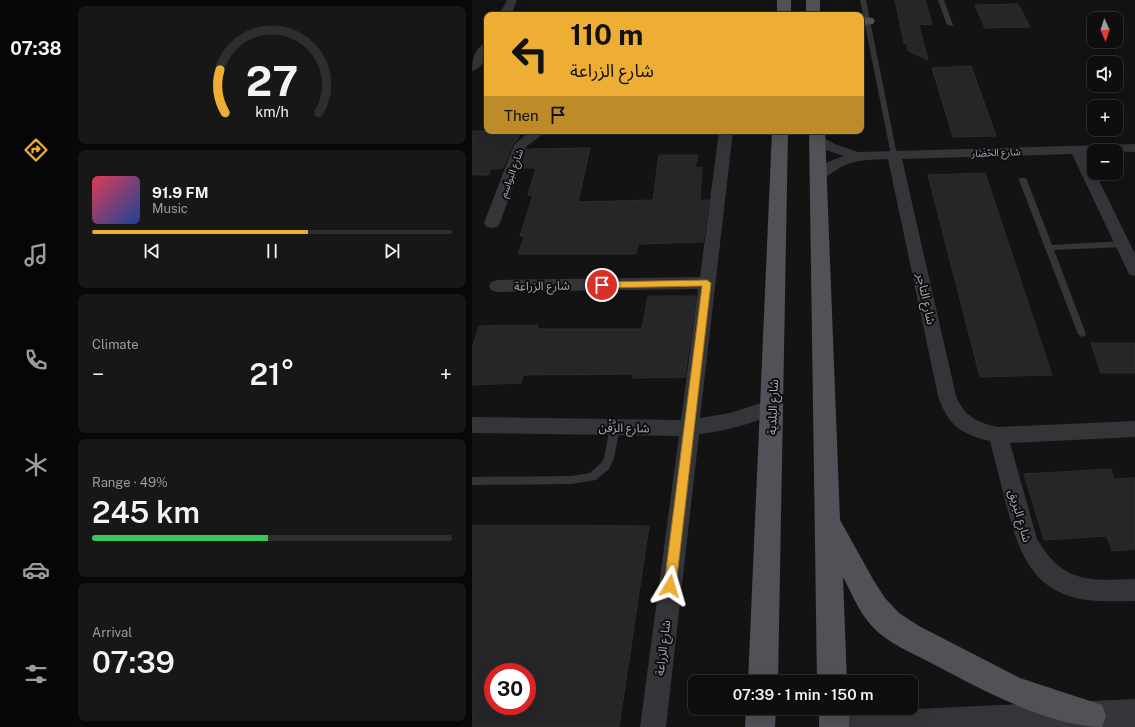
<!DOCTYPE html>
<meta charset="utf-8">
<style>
:root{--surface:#0e0e0f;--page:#171718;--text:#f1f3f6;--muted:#9b9c9e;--line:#2e2e2f;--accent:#edae33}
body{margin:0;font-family:"Public Sans","Noto Sans Arabic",sans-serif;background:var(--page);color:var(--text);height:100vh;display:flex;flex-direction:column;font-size:15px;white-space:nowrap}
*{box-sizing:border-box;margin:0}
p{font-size:13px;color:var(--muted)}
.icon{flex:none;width:22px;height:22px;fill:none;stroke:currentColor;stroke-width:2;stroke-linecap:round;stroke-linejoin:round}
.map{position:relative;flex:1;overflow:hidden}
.drawer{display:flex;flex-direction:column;gap:6px;padding:6px;background:#080808;width:400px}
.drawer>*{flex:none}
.hud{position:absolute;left:12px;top:12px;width:380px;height:122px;border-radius:8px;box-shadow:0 4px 16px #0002,0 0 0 1px var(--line);background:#edae33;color:#111;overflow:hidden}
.needle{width:26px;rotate:177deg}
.tools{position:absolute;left:615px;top:12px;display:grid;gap:8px}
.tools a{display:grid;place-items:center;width:36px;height:36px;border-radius:8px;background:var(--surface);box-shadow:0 4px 16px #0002,0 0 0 1px var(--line);font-size:20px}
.speed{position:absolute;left:12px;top:663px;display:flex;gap:8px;font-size:20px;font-weight:700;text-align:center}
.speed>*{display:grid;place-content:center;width:52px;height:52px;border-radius:50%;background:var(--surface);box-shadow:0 4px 16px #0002,0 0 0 1px var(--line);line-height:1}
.speed .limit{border:6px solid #d22;background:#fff;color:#111}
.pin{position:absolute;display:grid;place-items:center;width:34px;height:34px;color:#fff;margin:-17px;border:2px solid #fff;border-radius:50%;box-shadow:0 1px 4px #0007}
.me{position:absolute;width:44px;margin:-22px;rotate:7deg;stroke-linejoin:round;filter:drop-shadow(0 0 3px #0008)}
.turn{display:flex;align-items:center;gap:14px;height:84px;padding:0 20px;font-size:18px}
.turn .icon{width:52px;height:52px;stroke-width:2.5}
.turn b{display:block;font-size:28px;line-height:34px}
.then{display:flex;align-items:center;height:38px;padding:0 20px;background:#0003;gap:8px;font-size:15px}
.big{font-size:30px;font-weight:600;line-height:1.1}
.drawer .widget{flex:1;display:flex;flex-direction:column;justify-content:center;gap:6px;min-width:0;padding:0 14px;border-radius:8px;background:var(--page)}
.drawer .dial{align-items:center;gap:0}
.dial svg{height:104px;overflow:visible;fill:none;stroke:var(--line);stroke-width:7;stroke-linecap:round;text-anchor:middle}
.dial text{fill:var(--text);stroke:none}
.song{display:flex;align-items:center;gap:12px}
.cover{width:48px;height:48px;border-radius:6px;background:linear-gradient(135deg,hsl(350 70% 55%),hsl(220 70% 35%))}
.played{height:4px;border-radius:2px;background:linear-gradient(90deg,var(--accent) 60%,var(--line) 60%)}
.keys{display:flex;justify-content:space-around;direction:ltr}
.heat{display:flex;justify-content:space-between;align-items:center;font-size:22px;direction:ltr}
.charge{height:6px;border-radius:3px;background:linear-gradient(90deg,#34c759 49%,var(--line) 0)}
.trip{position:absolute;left:216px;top:675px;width:230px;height:40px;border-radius:8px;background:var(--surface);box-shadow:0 4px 16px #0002,0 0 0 1px var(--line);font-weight:600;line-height:40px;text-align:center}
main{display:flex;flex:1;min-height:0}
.tab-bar{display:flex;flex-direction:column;width:72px;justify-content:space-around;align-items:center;background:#060606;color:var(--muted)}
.tab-bar .icon{width:28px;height:28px}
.tab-bar .selected{color:var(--accent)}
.tab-bar b{font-size:18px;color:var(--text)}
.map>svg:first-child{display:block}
.building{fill:#262628;stroke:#2d2d30;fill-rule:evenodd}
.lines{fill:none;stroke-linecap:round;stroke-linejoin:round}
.service{fill:#343539;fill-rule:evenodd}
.minor{fill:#343539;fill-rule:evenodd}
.tertiary{fill:#343539;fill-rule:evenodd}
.primary{fill:#505258;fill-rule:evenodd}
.route{fill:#edae33;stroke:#9a7121}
.labels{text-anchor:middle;stroke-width:4;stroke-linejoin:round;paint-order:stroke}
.far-street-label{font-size:10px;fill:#a5aab5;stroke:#0e0e0f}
.street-label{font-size:12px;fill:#a5aab5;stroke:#0e0e0f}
</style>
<main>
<nav class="tab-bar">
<b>07:38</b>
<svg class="icon selected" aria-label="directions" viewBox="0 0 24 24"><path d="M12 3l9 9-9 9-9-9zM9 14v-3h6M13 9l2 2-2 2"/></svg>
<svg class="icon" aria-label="music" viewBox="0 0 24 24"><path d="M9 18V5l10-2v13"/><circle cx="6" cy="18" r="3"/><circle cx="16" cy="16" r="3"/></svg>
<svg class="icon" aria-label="phone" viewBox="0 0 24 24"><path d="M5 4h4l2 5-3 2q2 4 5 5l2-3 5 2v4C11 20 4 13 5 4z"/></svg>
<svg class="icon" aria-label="climate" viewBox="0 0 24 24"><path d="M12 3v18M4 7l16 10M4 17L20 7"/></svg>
<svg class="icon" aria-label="car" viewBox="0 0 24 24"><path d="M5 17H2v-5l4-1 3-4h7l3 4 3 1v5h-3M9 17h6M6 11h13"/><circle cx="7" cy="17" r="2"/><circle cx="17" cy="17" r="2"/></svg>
<svg class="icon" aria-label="filters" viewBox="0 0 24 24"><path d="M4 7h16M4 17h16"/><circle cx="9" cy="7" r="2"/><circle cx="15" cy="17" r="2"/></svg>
</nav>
<section class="drawer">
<div class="widget dial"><svg viewBox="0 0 100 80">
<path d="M14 69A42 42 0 1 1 86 69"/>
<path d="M14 69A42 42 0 0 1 10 36" stroke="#edae33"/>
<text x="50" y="56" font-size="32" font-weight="700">27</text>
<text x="50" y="72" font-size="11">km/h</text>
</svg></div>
<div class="widget">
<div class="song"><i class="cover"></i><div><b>91.9 FM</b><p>Music</p></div></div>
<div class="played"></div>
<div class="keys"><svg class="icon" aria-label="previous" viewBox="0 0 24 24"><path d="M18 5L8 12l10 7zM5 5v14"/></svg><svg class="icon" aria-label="pause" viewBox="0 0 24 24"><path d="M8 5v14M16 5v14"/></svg><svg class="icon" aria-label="next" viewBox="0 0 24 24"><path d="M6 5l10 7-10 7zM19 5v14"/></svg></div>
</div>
<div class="widget"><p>Climate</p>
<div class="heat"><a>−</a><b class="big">21°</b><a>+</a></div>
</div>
<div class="widget"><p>Range · 49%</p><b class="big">245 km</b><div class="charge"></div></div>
<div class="widget"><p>Arrival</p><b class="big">07:39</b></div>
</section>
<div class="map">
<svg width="663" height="727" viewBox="0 0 663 727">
<rect width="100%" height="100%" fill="#131314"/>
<!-- building -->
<g class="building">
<polygon points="423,0 453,0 460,24 447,25 456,60 436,51 435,44 432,43"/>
<polygon points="546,4 558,27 513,28 503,5"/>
<polygon points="499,66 524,136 481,137 460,68"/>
<polygon points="0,131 49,131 46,139 41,144 31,168 19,169 16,175 0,175"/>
<polygon points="118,148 106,202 181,200 187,155 226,155 223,168 230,167 228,200 237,200 231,242 166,244 164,254 46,254 53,236 48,236 61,195 56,195 63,171 63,168 49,168 55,149"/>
<polygon points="513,173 580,375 508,377 456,175"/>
<polygon points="176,296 224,296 213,377 161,378 161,374 51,375 49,383 0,385 0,349 7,326 66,325 65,329 170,329"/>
<polygon points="619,343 663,343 663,373 629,373"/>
<polygon points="639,469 642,479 663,478 663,549 640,551 635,536 572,540 552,474"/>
<path d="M0,525L177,526L147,727H0ZM21,672H55V706H21Z"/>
</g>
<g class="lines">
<!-- service -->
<g class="service">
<polygon points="388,0 394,0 425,155 422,157 419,155"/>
<polygon points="466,0 472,0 481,25 480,26 475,25"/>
<polygon points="548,178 554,178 555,180 580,245 651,241 655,244 651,247 582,250 614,334 613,336 610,337 606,334 547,180"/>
<polygon points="143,423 146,424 148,427 142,458 137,469 124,480 99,484 0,485 0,477 99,476 118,473 129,463 132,458 138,427 140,424"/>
</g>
<!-- minor -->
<g class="minor">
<polygon points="35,0 45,0 39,15 27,15"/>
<path d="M15,43C15,54 12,68 0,71C0,60 3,46 15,43Z"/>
<polygon points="58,131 75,131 55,146 28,223 25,227 20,228 15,227 12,223 42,145"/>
<path d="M247,131H261L228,418L258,413L301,399L308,402L310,407L308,412C281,423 255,431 227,434L194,727H168L207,436L0,433V417L209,420L226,289L25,292L19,290L17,286L19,282L25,280L228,277Z"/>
<path d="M345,134L363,144L386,152L663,144V152L622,151V153L614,154L663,254V276L657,274L655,270L600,154L430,159L484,396C492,416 506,423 526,427L663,421V437L538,443L565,539C591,583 616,581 663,579V601C647,601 630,602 614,600C558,591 547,551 534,504C529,483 523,462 518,441C488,434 476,425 466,396L416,159C399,160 385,159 369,167C360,172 352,181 341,178L339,175C345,165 361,160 372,156C360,152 346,149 338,138L340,135Z"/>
</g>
<!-- tertiary -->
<polygon class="tertiary" points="663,699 663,727 361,727 365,716 376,712"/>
<!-- primary -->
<g class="primary">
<rect x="305" y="0" width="14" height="15"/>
<rect x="334" y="0" width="14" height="15"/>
<polygon points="389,17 401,18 403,21 401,24 389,25"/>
<polygon points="300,131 316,131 306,682 276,682"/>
<path d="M337,131H353L368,520L402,581L413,598L427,613L447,626L548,678L630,705L634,716L630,727C579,727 510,690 465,666C446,656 424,647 407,633C390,619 381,596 371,577L375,682H345Z"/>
<polygon points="274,708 304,708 303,727 273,727"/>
<rect x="347" y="708" width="30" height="19"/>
</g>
</g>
<!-- route -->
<polygon class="route" points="235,280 239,283 204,586 202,590 198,591 194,590 192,586 230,286 130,288 126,285 130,282"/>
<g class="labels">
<!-- far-street labels -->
<g class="far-street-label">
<text transform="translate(524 152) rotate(-2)" y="4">شارع الحْضَار</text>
<text transform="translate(39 173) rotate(-70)" y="4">شارع البواسم</text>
</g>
<!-- street labels -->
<g class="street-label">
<text transform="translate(70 286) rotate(-1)" y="4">شارع الزراعة</text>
<text transform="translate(454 299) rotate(78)" y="4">شارع التاجر</text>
<text transform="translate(301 407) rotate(-88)" y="4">شارع البلدية</text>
<text transform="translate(152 428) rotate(1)" y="4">شارع الزَّفْن</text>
<text transform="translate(548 516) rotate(74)" y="4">شارع البَريق</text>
<text transform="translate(191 648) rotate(-83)" y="4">شارع الزراعة</text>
</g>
</g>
</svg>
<div class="tools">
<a><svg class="needle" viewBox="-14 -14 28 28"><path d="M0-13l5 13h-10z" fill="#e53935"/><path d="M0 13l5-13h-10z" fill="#9b9c9e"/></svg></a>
<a><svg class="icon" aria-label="sound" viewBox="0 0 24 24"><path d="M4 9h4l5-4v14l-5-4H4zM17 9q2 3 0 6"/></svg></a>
<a>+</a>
<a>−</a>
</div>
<div class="speed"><div class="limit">30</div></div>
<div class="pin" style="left:130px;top:285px;background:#d93025"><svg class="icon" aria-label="arrive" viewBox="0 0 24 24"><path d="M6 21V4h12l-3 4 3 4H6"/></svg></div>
<svg class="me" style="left:198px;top:586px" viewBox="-20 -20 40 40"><path d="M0-17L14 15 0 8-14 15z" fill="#edae33" stroke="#fff" stroke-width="4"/></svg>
<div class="trip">07:39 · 1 min · 150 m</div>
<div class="hud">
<div class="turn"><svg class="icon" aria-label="left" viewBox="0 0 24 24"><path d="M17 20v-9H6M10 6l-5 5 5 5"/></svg><div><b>110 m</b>شارع الزراعة</div></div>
<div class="then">Then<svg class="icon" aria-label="arrive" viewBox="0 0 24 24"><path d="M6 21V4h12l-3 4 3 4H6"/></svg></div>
</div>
</div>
</main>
